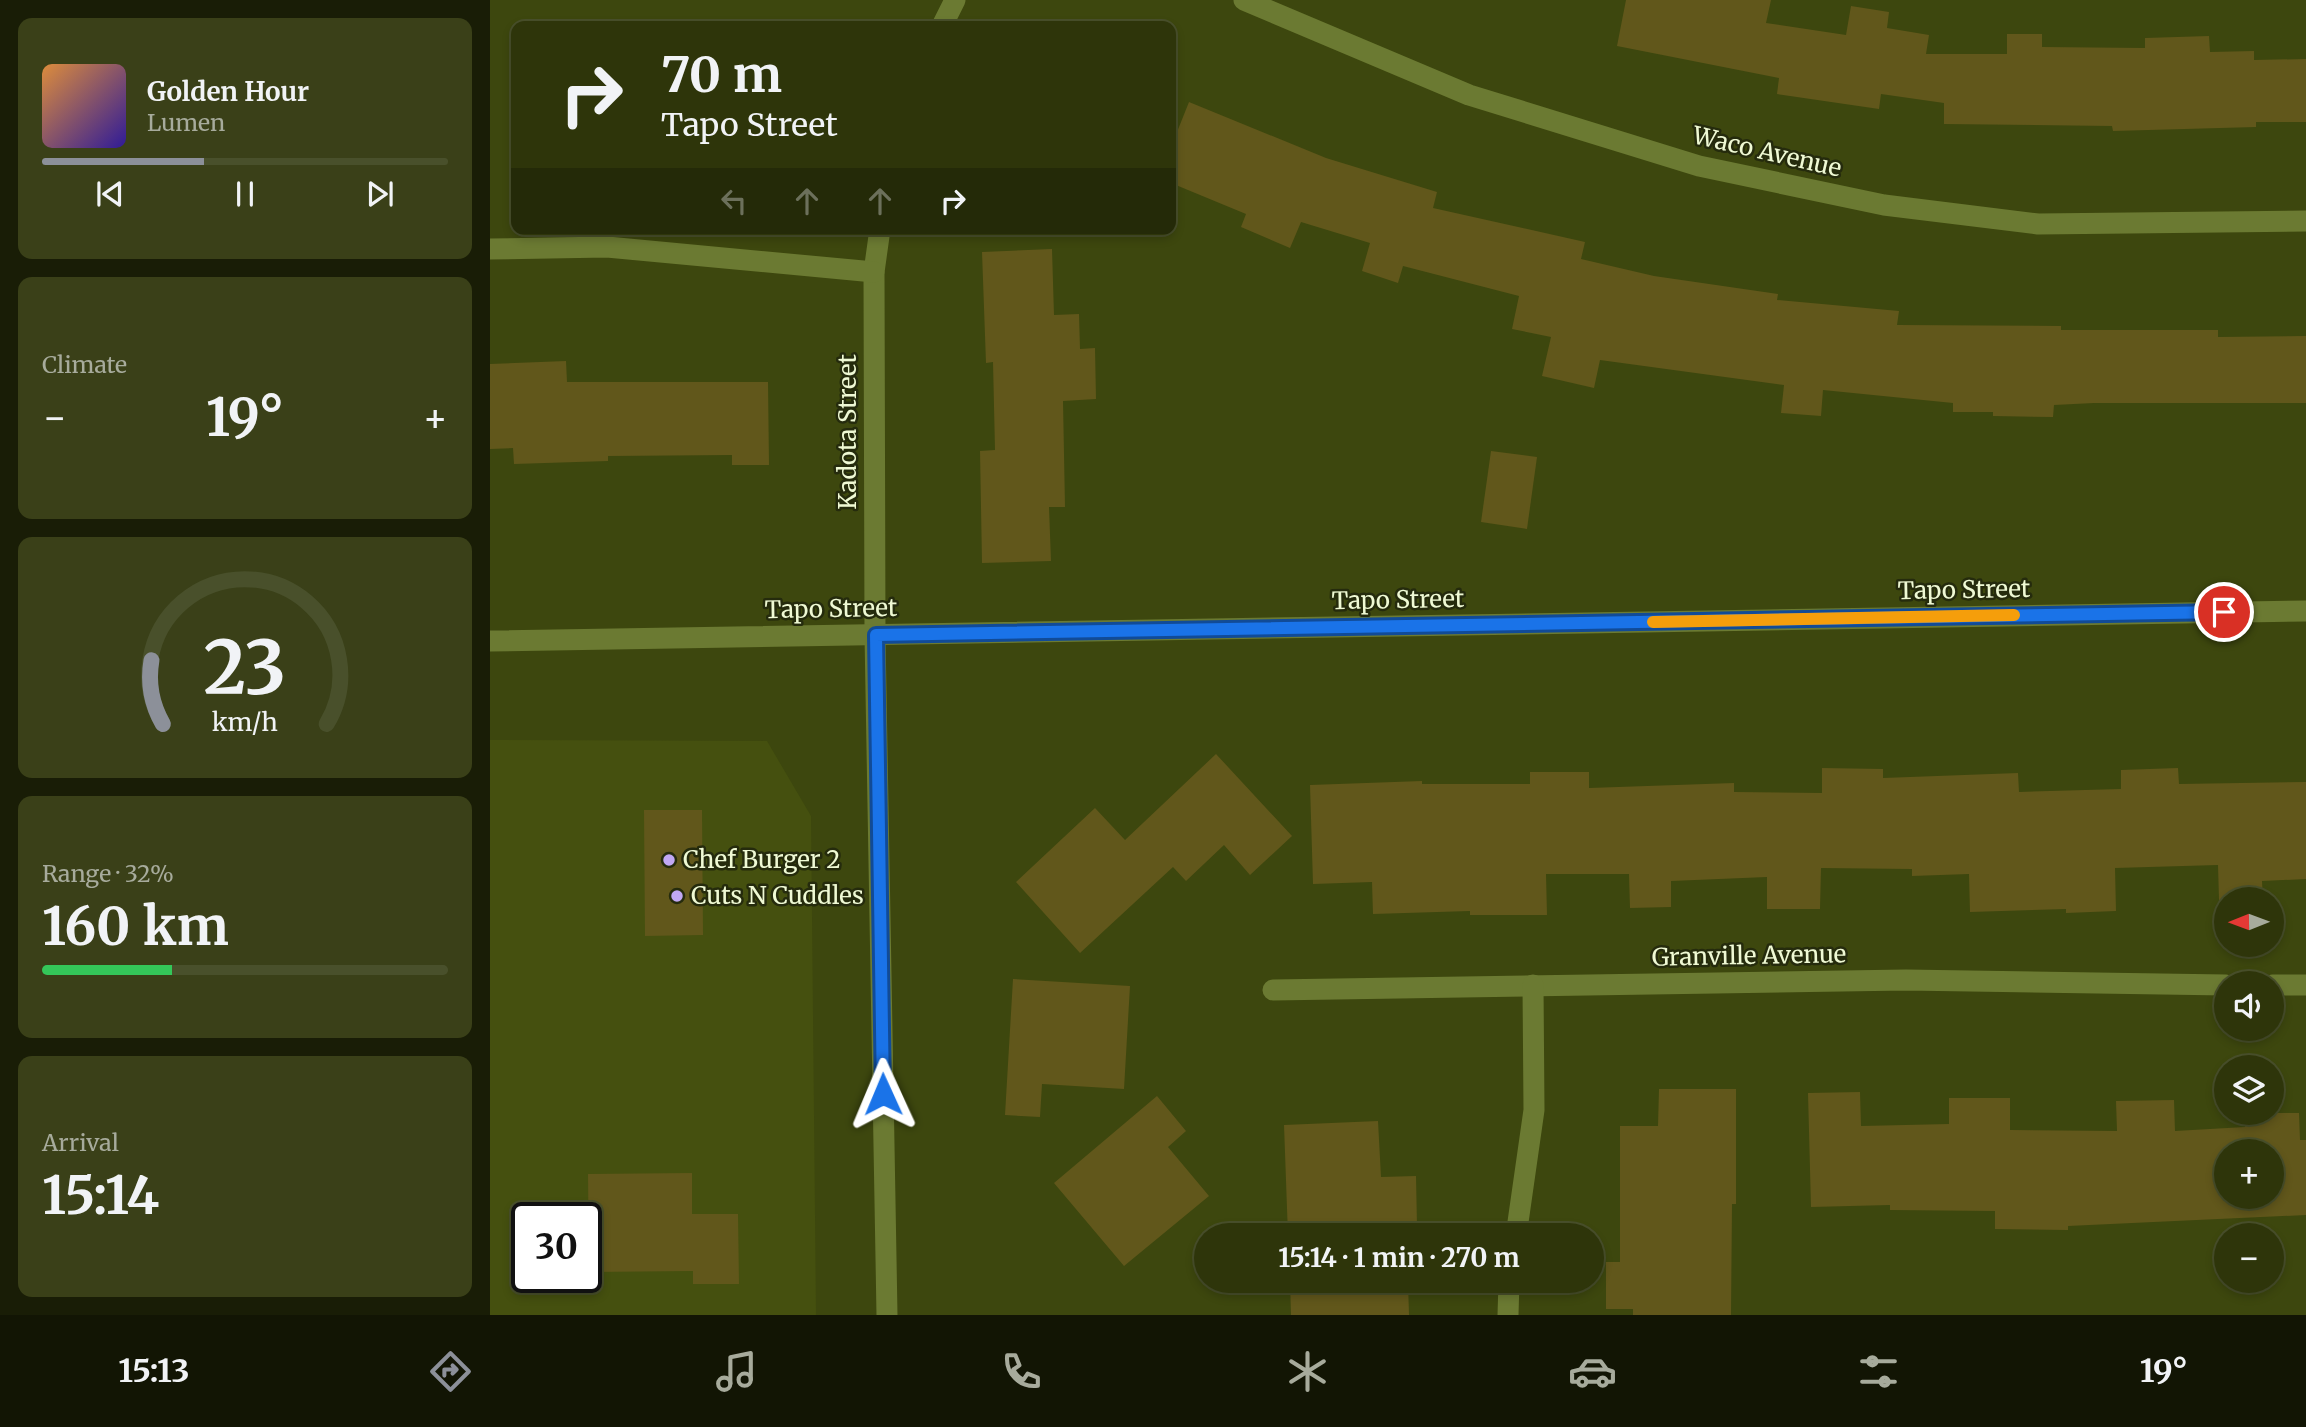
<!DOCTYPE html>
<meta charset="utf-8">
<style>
:root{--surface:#2e350a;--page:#3a4018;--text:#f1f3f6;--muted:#a7ab9c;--line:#49502b;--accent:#8c9099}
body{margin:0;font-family:Merriweather,serif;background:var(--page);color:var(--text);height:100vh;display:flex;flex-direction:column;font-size:26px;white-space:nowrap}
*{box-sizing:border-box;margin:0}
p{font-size:23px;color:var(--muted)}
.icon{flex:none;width:38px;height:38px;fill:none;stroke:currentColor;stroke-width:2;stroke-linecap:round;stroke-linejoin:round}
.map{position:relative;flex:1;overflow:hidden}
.details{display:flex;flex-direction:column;gap:18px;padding:18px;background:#191d06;width:490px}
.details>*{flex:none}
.guide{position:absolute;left:21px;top:21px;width:665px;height:214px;border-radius:14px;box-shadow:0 4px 10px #0003,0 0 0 2px var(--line);background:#2e350a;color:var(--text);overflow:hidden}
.needle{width:46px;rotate:269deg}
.tools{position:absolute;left:1724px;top:887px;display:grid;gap:14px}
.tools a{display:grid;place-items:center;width:70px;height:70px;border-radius:50%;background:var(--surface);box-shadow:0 4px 10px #0003,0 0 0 2px var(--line);font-size:35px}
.speed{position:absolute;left:21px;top:1202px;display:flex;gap:14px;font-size:35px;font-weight:700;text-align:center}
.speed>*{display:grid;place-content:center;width:91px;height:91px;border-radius:50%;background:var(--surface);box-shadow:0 4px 10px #0003,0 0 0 2px var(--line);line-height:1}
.speed .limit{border:4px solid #111;border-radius:10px;background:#fff;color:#111}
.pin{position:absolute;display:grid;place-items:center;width:60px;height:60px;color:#fff;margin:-30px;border:4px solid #fff;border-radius:50%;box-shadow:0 2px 7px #0007}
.me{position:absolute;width:77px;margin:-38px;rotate:359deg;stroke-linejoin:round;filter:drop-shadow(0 0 5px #0008)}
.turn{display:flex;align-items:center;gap:24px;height:147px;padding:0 35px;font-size:32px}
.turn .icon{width:91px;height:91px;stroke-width:2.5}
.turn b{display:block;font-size:49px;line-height:60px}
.lanes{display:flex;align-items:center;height:66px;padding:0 35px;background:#0003;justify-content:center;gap:35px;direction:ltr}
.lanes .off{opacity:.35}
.big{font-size:52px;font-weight:700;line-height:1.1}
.details .card{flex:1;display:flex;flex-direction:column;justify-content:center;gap:10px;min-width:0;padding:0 24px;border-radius:14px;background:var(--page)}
.details .dial{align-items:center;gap:0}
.dial svg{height:182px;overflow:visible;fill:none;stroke:var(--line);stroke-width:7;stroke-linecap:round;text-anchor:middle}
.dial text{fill:var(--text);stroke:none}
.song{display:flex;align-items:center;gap:21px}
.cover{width:84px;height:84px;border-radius:10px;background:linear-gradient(135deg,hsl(30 70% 55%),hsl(250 70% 35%))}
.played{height:7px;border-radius:4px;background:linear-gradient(90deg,var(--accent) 40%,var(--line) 40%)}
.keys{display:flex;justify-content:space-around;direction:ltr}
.heat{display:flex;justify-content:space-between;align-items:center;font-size:38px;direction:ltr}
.charge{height:10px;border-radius:5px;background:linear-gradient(90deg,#34c759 32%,var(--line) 0)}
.trip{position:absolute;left:704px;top:1223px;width:410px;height:70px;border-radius:35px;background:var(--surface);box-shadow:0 4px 10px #0003,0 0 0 2px var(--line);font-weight:700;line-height:70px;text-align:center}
.tabs{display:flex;height:112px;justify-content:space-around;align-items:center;background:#121504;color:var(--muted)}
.tabs .icon{width:49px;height:49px}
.tabs .current{color:var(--accent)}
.tabs b{font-size:32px;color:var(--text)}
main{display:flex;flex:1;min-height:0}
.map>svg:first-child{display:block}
.built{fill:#45500f;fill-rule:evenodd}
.building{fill:#61571b;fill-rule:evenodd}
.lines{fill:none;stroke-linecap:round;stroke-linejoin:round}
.minor{stroke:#6b7a32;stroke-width:21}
.route-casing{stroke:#114b97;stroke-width:18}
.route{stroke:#1a73e8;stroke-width:12}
.slow{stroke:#f59e0b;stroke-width:12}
.poi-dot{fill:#c1a8f3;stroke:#252b0d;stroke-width:2.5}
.labels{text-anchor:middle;stroke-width:5;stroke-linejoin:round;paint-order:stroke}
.street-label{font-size:24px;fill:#eff9d4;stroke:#252b0d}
.poi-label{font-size:24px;fill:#eff9d4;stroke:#252b0d;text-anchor:start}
</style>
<main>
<section class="details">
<div class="card">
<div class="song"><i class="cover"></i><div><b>Golden Hour</b><p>Lumen</p></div></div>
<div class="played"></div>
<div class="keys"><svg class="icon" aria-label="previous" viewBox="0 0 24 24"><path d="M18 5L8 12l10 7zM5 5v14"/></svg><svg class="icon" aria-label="pause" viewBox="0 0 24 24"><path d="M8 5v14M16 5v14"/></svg><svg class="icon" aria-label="next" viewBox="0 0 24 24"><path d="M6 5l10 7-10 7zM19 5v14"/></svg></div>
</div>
<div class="card"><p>Climate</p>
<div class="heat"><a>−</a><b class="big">19°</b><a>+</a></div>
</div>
<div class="card dial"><svg viewBox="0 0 100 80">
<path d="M14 69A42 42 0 1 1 86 69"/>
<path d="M14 69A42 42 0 0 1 9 41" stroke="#8c9099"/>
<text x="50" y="56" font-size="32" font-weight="700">23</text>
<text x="50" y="72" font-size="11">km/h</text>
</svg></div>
<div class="card"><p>Range · 32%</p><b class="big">160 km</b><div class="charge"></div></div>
<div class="card"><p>Arrival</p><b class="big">15:14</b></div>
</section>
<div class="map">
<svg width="1816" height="1315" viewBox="0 0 1816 1315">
<rect width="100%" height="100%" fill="#3d470e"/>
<!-- built -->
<path class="built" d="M0,740L277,741L321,816L326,1315H0ZM37,1218H96V1278H37Z"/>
<!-- building -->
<g class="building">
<polygon points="1136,0 1281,0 1276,23 1356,35 1361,6 1399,12 1397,28 1439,35 1436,54 1517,54 1517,34 1552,34 1552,47 1655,48 1655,38 1719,36 1720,52 1764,51 1764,60 1816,59 1816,122 1766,122 1766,127 1623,131 1622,126 1454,124 1454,103 1391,94 1389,109 1287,94 1289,78 1127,46"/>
<polygon points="699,102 836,158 947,192 943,208 1095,242 1091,259 1164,276 1288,294 1287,300 1409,311 1407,325 1571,326 1571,330 1728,330 1728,337 1816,336 1816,403 1604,403 1564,405 1563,417 1503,416 1503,412 1463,412 1463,403 1333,390 1331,416 1291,413 1294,385 1110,360 1104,388 1052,376 1061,337 1022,329 1029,296 913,266 908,283 872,271 880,243 811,222 800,248 751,227 756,214 681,183 681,147"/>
<polygon points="562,249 564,315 589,314 590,349 605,348 606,399 573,401 575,507 559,507 561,561 492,563 490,451 505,450 503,362 496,363 492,252"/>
<polygon points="76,361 77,382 278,382 279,465 242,465 242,455 118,456 118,461 24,464 23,448 0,449 0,364"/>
<polygon points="1001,451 1047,457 1037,529 991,522"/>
<polygon points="726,754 802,836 760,875 734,845 696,881 683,867 590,953 526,882 605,808 635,840"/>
<polygon points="1332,768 1393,769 1393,778 1528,773 1529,792 1631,789 1631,770 1688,768 1689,784 1816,782 1816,879 1772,881 1773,900 1729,900 1728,865 1625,868 1626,911 1576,913 1576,909 1480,912 1479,874 1422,876 1422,869 1331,868 1330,909 1277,909 1277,877 1181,881 1181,907 1140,908 1139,874 1056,874 1057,915 980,915 980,911 883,914 882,882 823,884 820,785 932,781 932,784 1040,784 1040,772 1099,772 1099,788 1244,783 1244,792 1332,793"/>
<polygon points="154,810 212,810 213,935 155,936"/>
<polygon points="523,979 640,986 634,1089 552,1084 550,1117 515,1115"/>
<polygon points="1169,1089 1246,1089 1246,1204 1242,1204 1241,1315 1143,1315 1143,1309 1116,1309 1116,1262 1130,1262 1130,1126 1168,1126"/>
<path d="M1370,1092L1371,1126L1459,1124V1098H1520V1130L1627,1131L1626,1101L1684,1100L1685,1131L1755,1127L1754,1113H1809L1810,1140H1816V1215L1578,1226V1230L1505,1229V1211L1400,1210V1205L1321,1207L1318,1093ZM1736,1152H1782V1197H1736Z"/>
<polygon points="667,1096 696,1131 678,1147 719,1196 634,1266 564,1183"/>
<polygon points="888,1121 891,1177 926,1176 927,1226 915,1227 916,1236 798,1236 794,1125"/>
<polygon points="202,1173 202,1214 248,1214 249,1284 203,1284 203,1271 99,1272 98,1174"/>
<polygon points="800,1281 918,1281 919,1315 801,1315"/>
</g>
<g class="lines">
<!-- minor -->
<g class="minor">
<polyline points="754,0 979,95 1209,166 1394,205 1548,224 1816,221"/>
<polyline points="452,26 465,0"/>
<polyline points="390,229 384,272 385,635 397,1315"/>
<polyline points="0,249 117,247 384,272"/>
<polyline points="0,641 1816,611"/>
<polyline points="1782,985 1816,985"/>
<polyline points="783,990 1416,980 1736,985"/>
<polyline points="1026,1236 1044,1110 1043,985"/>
<polyline points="1018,1315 1019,1281"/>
</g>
</g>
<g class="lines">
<defs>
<polyline id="route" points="393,1094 386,635 1734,612"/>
</defs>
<!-- route casing -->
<use href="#route" class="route-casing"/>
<!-- route -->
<use href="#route" class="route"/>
<!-- slow -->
<polyline class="slow" points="1163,622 1524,615"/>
</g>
<!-- markers -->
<g class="poi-dot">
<circle cx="179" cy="860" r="7"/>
<circle cx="187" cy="896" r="7"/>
</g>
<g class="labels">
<!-- street labels -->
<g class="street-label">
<text transform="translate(1277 152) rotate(13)" y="8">Waco Avenue</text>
<text transform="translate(358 432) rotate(-90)" y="8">Kadota Street</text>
<text transform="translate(1474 590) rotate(-1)" y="8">Tapo Street</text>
<text transform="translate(908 600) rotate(-1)" y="8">Tapo Street</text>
<text transform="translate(341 609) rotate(-1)" y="8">Tapo Street</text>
<text transform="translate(1259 956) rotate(-1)" y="8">Granville Avenue</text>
</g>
<!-- poi labels -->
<g class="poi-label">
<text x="193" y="868">Chef Burger 2</text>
<text x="201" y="904">Cuts N Cuddles</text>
</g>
</g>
</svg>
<div class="tools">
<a><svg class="needle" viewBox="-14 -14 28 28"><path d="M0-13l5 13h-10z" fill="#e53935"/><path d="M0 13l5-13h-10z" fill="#a7ab9c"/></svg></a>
<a><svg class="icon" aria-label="sound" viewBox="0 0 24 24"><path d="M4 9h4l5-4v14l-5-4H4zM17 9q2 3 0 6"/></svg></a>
<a><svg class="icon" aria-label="layers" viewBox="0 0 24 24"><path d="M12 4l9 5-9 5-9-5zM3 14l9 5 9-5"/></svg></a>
<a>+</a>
<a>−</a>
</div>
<div class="speed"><div class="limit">30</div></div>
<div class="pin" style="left:1734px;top:612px;background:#d93025"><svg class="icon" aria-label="arrive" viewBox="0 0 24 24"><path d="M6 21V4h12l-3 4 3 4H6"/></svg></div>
<svg class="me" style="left:393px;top:1094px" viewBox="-20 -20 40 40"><path d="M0-17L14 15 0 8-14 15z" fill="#1a73e8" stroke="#fff" stroke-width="4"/></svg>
<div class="trip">15:14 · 1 min · 270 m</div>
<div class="guide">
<div class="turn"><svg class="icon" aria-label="right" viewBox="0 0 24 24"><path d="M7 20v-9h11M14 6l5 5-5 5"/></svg><div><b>70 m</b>Tapo Street</div></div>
<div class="lanes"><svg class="icon off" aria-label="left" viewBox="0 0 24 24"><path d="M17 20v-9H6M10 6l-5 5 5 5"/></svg><svg class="icon off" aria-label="ahead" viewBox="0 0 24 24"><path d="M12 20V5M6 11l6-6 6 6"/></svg><svg class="icon off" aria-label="ahead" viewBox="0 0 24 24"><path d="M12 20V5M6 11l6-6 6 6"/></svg><svg class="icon" aria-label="right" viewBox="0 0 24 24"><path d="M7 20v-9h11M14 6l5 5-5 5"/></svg></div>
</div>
</div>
</main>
<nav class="tabs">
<b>15:13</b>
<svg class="icon current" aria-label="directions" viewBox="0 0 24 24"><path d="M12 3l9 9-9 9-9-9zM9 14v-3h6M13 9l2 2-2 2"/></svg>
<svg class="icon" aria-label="music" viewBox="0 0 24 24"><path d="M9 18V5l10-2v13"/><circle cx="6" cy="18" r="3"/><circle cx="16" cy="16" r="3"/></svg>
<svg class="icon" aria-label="phone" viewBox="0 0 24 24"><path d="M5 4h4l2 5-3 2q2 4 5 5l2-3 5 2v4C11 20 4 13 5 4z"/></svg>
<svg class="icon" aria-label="climate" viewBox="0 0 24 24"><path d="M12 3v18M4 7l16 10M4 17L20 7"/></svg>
<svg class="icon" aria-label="car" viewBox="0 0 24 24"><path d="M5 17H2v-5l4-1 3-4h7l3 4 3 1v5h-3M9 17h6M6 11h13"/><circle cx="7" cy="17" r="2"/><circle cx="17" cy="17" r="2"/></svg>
<svg class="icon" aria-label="filters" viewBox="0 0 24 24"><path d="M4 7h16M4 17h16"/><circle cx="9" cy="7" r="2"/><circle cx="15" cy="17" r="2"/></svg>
<b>19°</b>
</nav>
